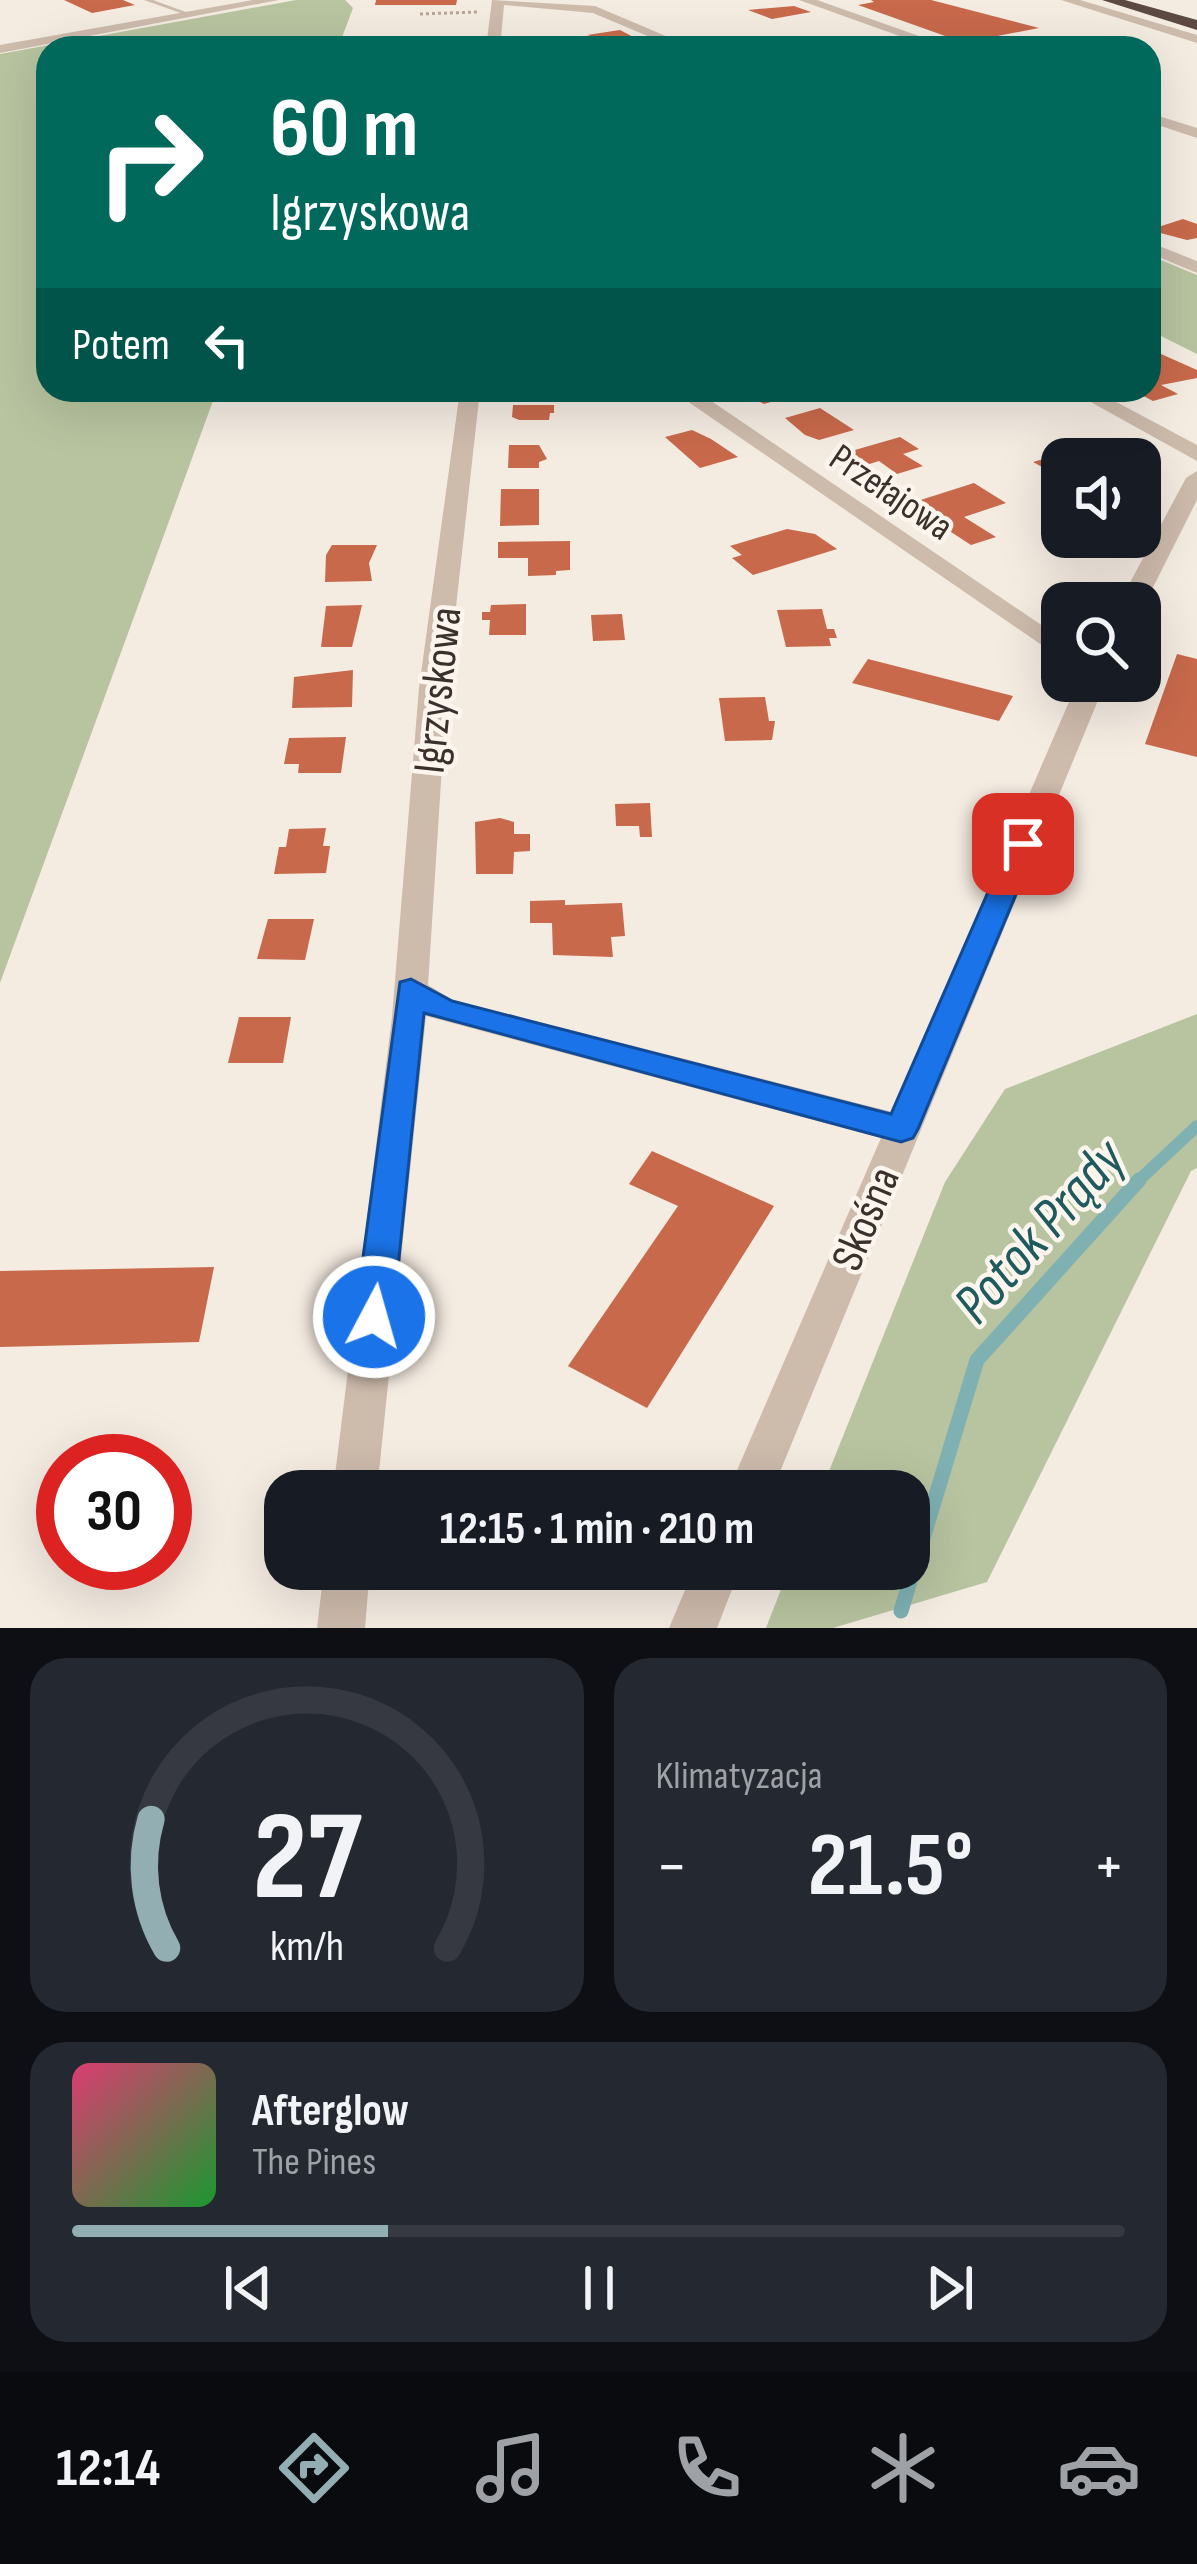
<!DOCTYPE html>
<html lang="pl">
<meta charset="utf-8">
<style>
:root{--surface:#171b24;--page:#242831;--text:#f1f3f6;--muted:#9ea1a6;--line:#363941;--accent:#92aeb2}
body{margin:0;font-family:"Sofia Sans Condensed",sans-serif;background:var(--page);color:var(--text);height:100vh;display:flex;flex-direction:column;font-size:45px;white-space:nowrap}
*{box-sizing:border-box;margin:0}
p{font-size:39px;color:var(--muted)}
.icon{flex:none;width:66px;height:66px;fill:none;stroke:currentColor;stroke-width:2;stroke-linecap:round;stroke-linejoin:round}
.map{position:relative;height:1628px;overflow:hidden}
.panel{display:flex;flex-direction:column;gap:30px;padding:30px;background:#0d0f14;flex:1}
.panel>*{flex:none}
.banner{position:absolute;left:36px;top:36px;width:1125px;height:366px;border-radius:36px;box-shadow:0 12px 48px #0002;background:#00695c;color:#fff;overflow:hidden}
.controls{position:absolute;left:1041px;top:438px;display:grid;gap:24px}
.controls a{display:grid;place-items:center;width:120px;height:120px;border-radius:24px;background:var(--surface);box-shadow:0 12px 48px #0002;font-size:60px}
.speed{position:absolute;left:36px;top:1434px;display:flex;gap:24px;font-size:60px;font-weight:700;text-align:center}
.speed>*{display:grid;place-content:center;width:156px;height:156px;border-radius:50%;background:var(--surface);box-shadow:0 12px 48px #0002;line-height:1}
.speed .limit{border:18px solid #d22;background:#fff;color:#111}
.pin{position:absolute;display:grid;place-items:center;width:102px;height:102px;color:#fff;margin:-51px;border-radius:24px;box-shadow:0 6px 18px #0006}
.me{position:absolute;width:132px;margin:-66px;rotate:6deg;stroke-linejoin:round;filter:drop-shadow(0 0 9px #0008)}
.turn{display:flex;align-items:center;gap:42px;height:252px;padding:0 36px;font-size:54px}
.turn .icon{width:156px;height:156px;stroke-width:2.5}
.turn b{display:block;font-size:84px;line-height:102px}
.then{display:flex;align-items:center;height:114px;padding:0 36px;background:#0003;gap:24px;font-size:45px}
.big{font-size:90px;font-weight:700;line-height:1.1}
.panel .card{flex:1;display:flex;flex-direction:column;justify-content:center;gap:18px;min-width:0;padding:0 42px;border-radius:36px;background:var(--page)}
.panel .dial{align-items:center;gap:0}
.dial svg{height:312px;overflow:visible;fill:none;stroke:var(--line);stroke-width:7;stroke-linecap:round;text-anchor:middle}
.dial text{fill:var(--text);stroke:none}
.song{display:flex;align-items:center;gap:36px}
.cover{width:144px;height:144px;border-radius:18px;background:linear-gradient(135deg,hsl(340 70% 55%),hsl(130 70% 35%))}
.played{height:12px;border-radius:6px;background:linear-gradient(90deg,var(--accent) 30%,var(--line) 30%)}
.keys{display:flex;justify-content:space-around;direction:ltr}
.heat{display:flex;justify-content:space-between;align-items:center;font-size:66px;direction:ltr}
.panel .tiles{flex:1;display:grid;gap:30px;grid-template-columns:1fr 1fr}
.card:last-child{grid-column:span 2}
.trip{position:absolute;left:264px;top:1470px;width:666px;height:120px;border-radius:36px;background:var(--surface);box-shadow:0 12px 48px #0002;font-weight:700;line-height:120px;text-align:center}
.dock{display:flex;height:192px;justify-content:space-around;align-items:center;background:#090b0e;color:var(--muted)}
.dock .icon{width:84px;height:84px}
.dock .active{color:var(--accent)}
.dock b{font-size:54px;color:var(--text)}
.map>svg:first-child{display:block}
.green{fill:#b8c4a0}
.lines{fill:none;stroke-linecap:round;stroke-linejoin:round}
.stream-far1{stroke:#7fb0b2;stroke-width:12}
.stream{stroke:#7fb0b2;stroke-width:15}
.building{fill:#c8694b}
.path{stroke:#b9a596;stroke-width:3;stroke-dasharray:3 3;stroke-linecap:butt}
.lane{fill:#cdbbac;fill-rule:evenodd}
.street{fill:#cdbbac;fill-rule:evenodd}
.highway{fill:#5c4a42;fill-rule:evenodd}
.route{fill:#1a73e8;stroke:#114b97;stroke-width:3}
.labels{text-anchor:middle;stroke-width:9;stroke-linejoin:round;paint-order:stroke}
.far-street-label{font-size:39px;fill:#3b302b;stroke:#fbf5ee}
.street-label{font-size:45px;fill:#3b302b;stroke:#fbf5ee}
.near-water-label{font-size:57px;font-style:italic;fill:#1f5a5e;stroke:#fbf5ee}
</style>
<div class="map">
<svg width="1197" height="1628" viewBox="0 0 1197 1628">
<rect width="100%" height="100%" fill="#f4ebe1"/>
<!-- green -->
<g class="green">
<polygon points="296,0 345,0 353,8 338,48 48,48 48,390 217,390 0,983 0,54"/>
<polygon points="1149,255 1197,275 1197,354 1149,330"/>
<polygon points="1197,1014 1197,1168 1191,1171 987,1582 833,1628 766,1628 789,1569 909,1569 909,1491 821,1491 945,1182 1005,1089"/>
</g>
<g class="lines">
<!-- stream-far1 -->
<polyline class="stream-far1" points="1136,1183 1197,1126"/>
<!-- stream -->
<polyline class="stream" points="901,1611 977,1360 1139,1180"/>
</g>
<!-- building -->
<g class="building">
<polygon points="64,0 123,0 135,5 92,13"/>
<polygon points="376,0 457,0 456,5 375,5"/>
<polygon points="871,0 931,0 1039,28 987,38 1015,48 979,48 858,5 874,2"/>
<polygon points="794,6 811,12 772,19 748,10"/>
<polygon points="620,30 639,40 617,43 587,35"/>
<polygon points="1183,219 1197,224 1197,238 1187,240 1149,230"/>
<polygon points="1152,350 1197,370 1197,378 1161,385 1178,394 1153,401 1132,390 1149,390"/>
<polygon points="736,390 792,390 799,394 764,404"/>
<polygon points="513,405 554,405 554,413 550,413 549,420 519,420 512,417"/>
<polygon points="820,408 854,430 819,440 805,435 785,418"/>
<polygon points="692,430 711,439 738,457 700,468 665,437"/>
<polygon points="900,437 919,449 903,454 923,466 897,474 879,461 860,467 841,454"/>
<polygon points="509,445 539,445 547,459 539,462 539,468 508,468"/>
<polygon points="1064,453 1075,459 1062,459 1062,469 1051,472 1033,462"/>
<polygon points="974,483 1006,503 964,517 996,537 971,545 908,504"/>
<polygon points="501,489 539,489 539,525 500,526"/>
<polygon points="787,529 815,534 837,549 753,575 732,558 742,555 730,546"/>
<polygon points="570,541 570,570 556,571 556,575 528,576 528,558 498,558 498,542"/>
<polygon points="332,545 377,545 369,563 372,581 325,582 326,555"/>
<polygon points="526,604 526,635 489,635 490,620 482,620 482,612 490,612 491,605"/>
<polygon points="362,605 352,647 321,647 326,606"/>
<polygon points="822,609 827,629 834,629 837,638 829,638 831,646 786,647 777,610"/>
<polygon points="622,614 625,640 593,641 591,615"/>
<polygon points="1177,654 1197,659 1197,757 1145,744"/>
<polygon points="868,659 911,670 1013,696 999,721 852,683"/>
<polygon points="353,670 352,707 292,708 294,677"/>
<polygon points="765,697 769,721 775,721 772,740 725,741 719,698"/>
<polygon points="346,737 341,773 298,773 299,764 284,764 289,738"/>
<polygon points="650,803 652,837 640,837 639,826 616,826 615,804"/>
<polygon points="500,818 514,822 514,834 530,834 530,851 514,852 513,874 476,874 475,822"/>
<polygon points="326,828 323,846 330,846 326,873 274,874 279,847 286,847 289,829"/>
<polygon points="565,900 565,905 622,903 625,936 611,937 613,957 553,955 552,923 530,923 530,901"/>
<polygon points="268,919 314,919 305,960 257,959"/>
<polygon points="239,1017 291,1017 283,1063 228,1063"/>
<polygon points="652,1151 774,1206 647,1408 568,1366 678,1206 629,1184"/>
<polygon points="214,1267 199,1342 0,1347 0,1271"/>
</g>
<g class="lines">
<!-- path -->
<polyline class="path" points="420,14 477,12"/>
<!-- lane -->
<polygon class="lane" points="144,0 153,0 194,15 189,16"/>
<!-- street -->
<g class="street">
<polygon points="253,0 279,0 0,53 0,45"/>
<polygon points="492,0 595,6 694,48 676,48 593,13 504,5 500,48 486,48"/>
<polygon points="799,0 817,0 953,48 933,48"/>
<polygon points="1061,0 1080,0 1197,35 1197,43"/>
<polygon points="1149,113 1197,128 1197,138 1149,122"/>
<polygon points="1149,242 1197,261 1197,273 1149,253"/>
<polygon points="460,390 480,390 447,688 428,985 453,1000 892,1112 1078,681 1106,681 772,1491 728,1491 881,1138 426,1016 377,1491 333,1491 392,1017 419,688"/>
<polygon points="671,390 695,390 1062,639 1062,659"/>
<polygon points="1069,390 1094,390 1197,445 1197,461"/>
<polygon points="1197,471 1197,500 1145,603 1140,609 1140,603 1119,603 1186,478"/>
<polygon points="324,1569 370,1569 365,1628 317,1628"/>
<polygon points="694,1569 740,1569 717,1628 669,1628"/>
</g>
<!-- highway -->
<polygon class="highway" points="1102,0 1125,0 1197,20 1197,30"/>
</g>
<!-- route -->
<polygon class="route" points="1023,835 1037,844 918,1129 913,1138 901,1142 424,1013 393,1317 387,1329 374,1333 361,1329 355,1317 400,982 411,979 452,1001 891,1114 1009,844"/>
<g class="labels">
<!-- far-street labels -->
<g class="far-street-label">
<text transform="translate(892 491) rotate(34)" y="14">Przełajowa</text>
</g>
<!-- street labels -->
<g class="street-label">
<text transform="translate(436 690) rotate(-84)" y="16">Igrzyskowa</text>
<text transform="translate(864 1218) rotate(-67)" y="16">Skośna</text>
</g>
<!-- near-water labels -->
<g class="near-water-label">
<text transform="translate(1038 1230) rotate(-48)" y="20">Potok Prądy</text>
</g>
</g>
</svg>
<div class="controls">
<a><svg class="icon" aria-label="sound" viewBox="0 0 24 24"><path d="M4 9h4l5-4v14l-5-4H4zM17 9q2 3 0 6"/></svg></a>
<a><svg class="icon" aria-label="search" viewBox="0 0 24 24"><circle cx="10" cy="10" r="6"/><path d="M15 15l6 6"/></svg></a>
</div>
<div class="speed"><div class="limit">30</div></div>
<div class="pin" style="left:1023px;top:844px;background:#d93025"><svg class="icon" aria-label="arrive" viewBox="0 0 24 24"><path d="M6 21V4h12l-3 4 3 4H6"/></svg></div>
<svg class="me" style="left:374px;top:1317px" viewBox="-20 -20 40 40"><circle r="17" fill="#1a73e8" stroke="#fff" stroke-width="3"/><path d="M0-11L8 9 0 5-8 9z" fill="#fff"/></svg>
<div class="trip">12:15 · 1 min · 210 m</div>
<div class="banner">
<div class="turn"><svg class="icon" aria-label="right" viewBox="0 0 24 24"><path d="M7 20v-9h11M14 6l5 5-5 5"/></svg><div><b>60 m</b>Igrzyskowa</div></div>
<div class="then">Potem<svg class="icon" aria-label="left" viewBox="0 0 24 24"><path d="M17 20v-9H6M10 6l-5 5 5 5"/></svg></div>
</div>
</div>
<section class="panel">
<div class="tiles">
<div class="card dial"><svg viewBox="0 0 100 80">
<path d="M14 69A42 42 0 1 1 86 69"/>
<path d="M14 69A42 42 0 0 1 10 36" stroke="#92aeb2"/>
<text x="50" y="56" font-size="32" font-weight="700">27</text>
<text x="50" y="72" font-size="11">km/h</text>
</svg></div>
<div class="card"><p>Klimatyzacja</p>
<div class="heat"><a>−</a><b class="big">21.5°</b><a>+</a></div>
</div>
<div class="card">
<div class="song"><i class="cover"></i><div><b>Afterglow</b><p>The Pines</p></div></div>
<div class="played"></div>
<div class="keys"><svg class="icon" aria-label="previous" viewBox="0 0 24 24"><path d="M18 5L8 12l10 7zM5 5v14"/></svg><svg class="icon" aria-label="pause" viewBox="0 0 24 24"><path d="M8 5v14M16 5v14"/></svg><svg class="icon" aria-label="next" viewBox="0 0 24 24"><path d="M6 5l10 7-10 7zM19 5v14"/></svg></div>
</div>
</div>
</section>
<nav class="dock">
<b>12:14</b>
<svg class="icon active" aria-label="directions" viewBox="0 0 24 24"><path d="M12 3l9 9-9 9-9-9zM9 14v-3h6M13 9l2 2-2 2"/></svg>
<svg class="icon" aria-label="music" viewBox="0 0 24 24"><path d="M9 18V5l10-2v13"/><circle cx="6" cy="18" r="3"/><circle cx="16" cy="16" r="3"/></svg>
<svg class="icon" aria-label="phone" viewBox="0 0 24 24"><path d="M5 4h4l2 5-3 2q2 4 5 5l2-3 5 2v4C11 20 4 13 5 4z"/></svg>
<svg class="icon" aria-label="climate" viewBox="0 0 24 24"><path d="M12 3v18M4 7l16 10M4 17L20 7"/></svg>
<svg class="icon" aria-label="car" viewBox="0 0 24 24"><path d="M5 17H2v-5l4-1 3-4h7l3 4 3 1v5h-3M9 17h6M6 11h13"/><circle cx="7" cy="17" r="2"/><circle cx="17" cy="17" r="2"/></svg>
</nav>
